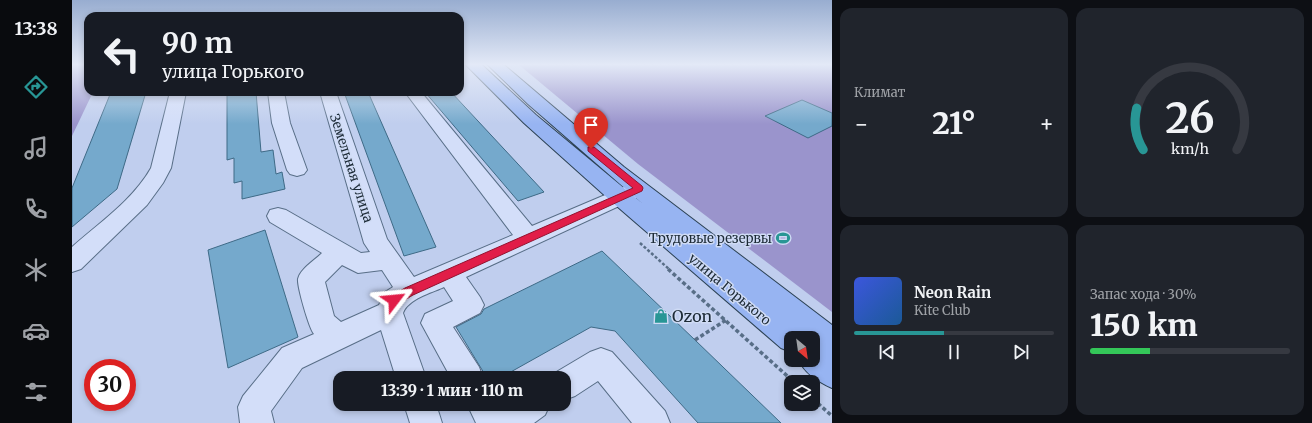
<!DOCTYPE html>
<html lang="ru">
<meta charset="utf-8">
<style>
:root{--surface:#171b24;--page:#20242c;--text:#f1f3f6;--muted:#9ea1a6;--line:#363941;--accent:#289695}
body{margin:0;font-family:Merriweather,serif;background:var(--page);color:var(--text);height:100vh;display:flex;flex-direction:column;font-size:15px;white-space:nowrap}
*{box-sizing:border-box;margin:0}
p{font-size:13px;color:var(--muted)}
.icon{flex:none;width:22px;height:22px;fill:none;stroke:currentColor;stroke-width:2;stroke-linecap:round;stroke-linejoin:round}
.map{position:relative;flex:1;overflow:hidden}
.panel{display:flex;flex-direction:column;gap:8px;padding:8px;background:#0d0f14;width:480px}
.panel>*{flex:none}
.guide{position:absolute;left:12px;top:12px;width:380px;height:84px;border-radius:12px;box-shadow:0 2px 6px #0003;background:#171b24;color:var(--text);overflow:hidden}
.needle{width:26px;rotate:151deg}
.buttons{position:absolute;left:712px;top:331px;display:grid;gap:8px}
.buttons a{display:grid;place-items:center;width:36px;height:36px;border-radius:8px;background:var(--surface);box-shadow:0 2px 6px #0003;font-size:20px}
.speed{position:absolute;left:12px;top:359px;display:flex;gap:8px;font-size:20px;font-weight:700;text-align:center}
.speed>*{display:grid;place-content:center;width:52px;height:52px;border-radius:50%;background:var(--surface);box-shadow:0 2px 6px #0003;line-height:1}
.speed .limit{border:6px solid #d22;background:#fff;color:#111}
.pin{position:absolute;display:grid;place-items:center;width:34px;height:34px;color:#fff;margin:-41px -17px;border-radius:50% 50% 50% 0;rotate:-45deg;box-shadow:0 0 4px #0007}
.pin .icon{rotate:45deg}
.me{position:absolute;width:44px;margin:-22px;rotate:61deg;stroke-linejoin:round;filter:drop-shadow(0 0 3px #0008)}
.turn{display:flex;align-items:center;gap:14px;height:84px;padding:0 12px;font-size:18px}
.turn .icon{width:52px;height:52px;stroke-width:2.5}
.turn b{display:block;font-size:28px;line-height:34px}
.big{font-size:30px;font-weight:800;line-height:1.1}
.panel .widget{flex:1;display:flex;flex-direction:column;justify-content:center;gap:6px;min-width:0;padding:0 14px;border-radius:12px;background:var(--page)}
.panel .dial{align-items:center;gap:0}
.dial svg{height:104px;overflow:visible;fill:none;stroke:var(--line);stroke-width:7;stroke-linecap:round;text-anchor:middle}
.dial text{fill:var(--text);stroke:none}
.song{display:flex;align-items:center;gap:12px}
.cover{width:48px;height:48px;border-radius:6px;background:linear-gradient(135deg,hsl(230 70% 55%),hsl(210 70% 35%))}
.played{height:4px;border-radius:2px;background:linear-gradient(90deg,var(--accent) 45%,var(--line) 45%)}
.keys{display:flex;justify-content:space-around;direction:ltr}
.heat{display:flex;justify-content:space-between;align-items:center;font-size:22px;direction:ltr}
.charge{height:6px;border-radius:3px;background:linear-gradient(90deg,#34c759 30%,var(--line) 0)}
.panel .tiles{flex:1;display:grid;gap:8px;grid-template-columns:repeat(2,1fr)}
.trip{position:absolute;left:261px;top:371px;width:238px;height:40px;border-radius:12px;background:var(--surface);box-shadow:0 2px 6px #0003;font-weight:800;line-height:40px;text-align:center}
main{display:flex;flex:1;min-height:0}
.dock{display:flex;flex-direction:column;width:72px;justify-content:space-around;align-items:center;background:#090b0e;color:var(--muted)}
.dock .icon{width:28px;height:28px}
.dock .current{color:var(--accent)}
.dock b{font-size:18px;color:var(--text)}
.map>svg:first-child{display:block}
.green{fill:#9a94cc}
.building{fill:#75a9cc;stroke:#3e6a86}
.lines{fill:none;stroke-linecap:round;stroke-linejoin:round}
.minor-casing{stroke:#586e87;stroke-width:2}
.major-casing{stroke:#2c4254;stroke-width:2}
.path-far1{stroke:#586e87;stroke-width:2.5;stroke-dasharray:3 2;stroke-linecap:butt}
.path{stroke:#586e87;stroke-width:3.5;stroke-dasharray:4 2.5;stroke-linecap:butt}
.minor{fill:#d3def9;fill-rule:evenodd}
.major{fill:#97b4f2;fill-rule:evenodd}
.route{fill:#e11d48;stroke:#92132f}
.labels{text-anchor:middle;stroke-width:3;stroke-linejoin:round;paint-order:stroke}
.street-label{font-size:13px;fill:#1c2a36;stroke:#cfdbf5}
.poi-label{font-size:13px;fill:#1c2a36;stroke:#cfdbf5;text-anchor:end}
.near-poi-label{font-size:16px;fill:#1c2a36;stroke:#cfdbf5;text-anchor:start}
</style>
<main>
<nav class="dock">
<b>13:38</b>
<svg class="icon current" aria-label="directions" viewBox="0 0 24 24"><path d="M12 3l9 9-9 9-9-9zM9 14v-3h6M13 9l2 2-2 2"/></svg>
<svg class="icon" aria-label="music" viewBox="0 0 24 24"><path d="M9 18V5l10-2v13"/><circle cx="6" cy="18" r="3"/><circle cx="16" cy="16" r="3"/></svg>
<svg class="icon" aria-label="phone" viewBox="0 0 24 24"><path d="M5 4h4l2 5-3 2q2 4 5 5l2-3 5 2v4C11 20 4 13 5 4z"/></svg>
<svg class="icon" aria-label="climate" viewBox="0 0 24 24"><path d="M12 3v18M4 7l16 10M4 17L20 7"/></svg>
<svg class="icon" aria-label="car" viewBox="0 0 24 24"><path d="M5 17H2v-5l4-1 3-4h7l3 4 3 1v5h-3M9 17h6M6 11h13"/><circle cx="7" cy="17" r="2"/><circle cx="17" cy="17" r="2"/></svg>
<svg class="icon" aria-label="filters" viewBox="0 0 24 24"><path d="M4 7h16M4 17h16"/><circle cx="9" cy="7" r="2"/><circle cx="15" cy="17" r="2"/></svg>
</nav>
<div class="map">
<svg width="760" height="423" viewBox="0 0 760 423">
<rect width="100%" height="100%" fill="#c0ceee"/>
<!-- green -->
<g class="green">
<polygon points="0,64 16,64 16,92 21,92 0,136"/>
<polygon points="446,64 760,64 760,312 566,164"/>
</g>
<!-- building -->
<g class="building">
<polygon points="39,92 74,92 45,189 0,227 0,188"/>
<polygon points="155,92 184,92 189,152 201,150 204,174 210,172 213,189 170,199 170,181 162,183 162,158 155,160"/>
<polygon points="272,92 296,92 364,247 332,256"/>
<polygon points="353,92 379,92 472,192 446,201"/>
<polygon points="730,100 760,113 760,126 736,138 693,116"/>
<polygon points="193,230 226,337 156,368 136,250"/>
<polygon points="530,251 623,340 709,423 626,423 543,331 519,327 428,378 415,378 384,327 409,314 412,309"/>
</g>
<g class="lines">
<defs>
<g id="minor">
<path d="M98,92H114L99,168L91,183L75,205L9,269L0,272V247C27,223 61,200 79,168Z"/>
<polygon points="196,92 212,92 218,123 235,170 232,174 225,176 218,174 215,170 200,123"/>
<path d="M248,92H264L315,239L342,277L441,235L333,92H349L460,226L559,184L566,182L573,184L576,189L573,194L394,277L408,297L412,305L408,313L381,327L407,367L411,378H379L349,323L353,314L381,301L372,287C359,293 336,299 331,313L354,378H324L309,330L230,368L199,411L202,423H168L166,407L171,396L210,348L242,334C237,328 225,286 226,279C228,269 243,260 250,253L198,222L195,216L198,210L206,208L214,210L289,253L298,252L292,243ZM270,265L286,273L310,270L321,287L313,292L307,305L269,322L262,316L253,282Z"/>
<polygon points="529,348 540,352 593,411 598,423 560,423 526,381 503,396 492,400 492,378 479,378 481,374 518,352"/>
<polygon points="332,404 364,404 370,423 338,423"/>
<polygon points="395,404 478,404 473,415 462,423 404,423"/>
</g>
<path id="major" d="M393,64H409L464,115L571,204L456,104L415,64H431L552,167L760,325V388C747,382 733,374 727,360H741V338H719V352L709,348L540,202L452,123Z"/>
</defs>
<!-- minor casing -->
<use href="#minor" class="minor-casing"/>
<!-- major casing -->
<use href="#major" class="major-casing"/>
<!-- path-far1 -->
<polyline class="path-far1" points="568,243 598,270"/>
<!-- path -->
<g class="path">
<polyline points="596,269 722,382"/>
<polyline points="623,340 654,320"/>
<polyline points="741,399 760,416"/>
</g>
<!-- minor -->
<use href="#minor" class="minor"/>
<!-- major -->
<use href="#major" class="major"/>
</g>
<!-- sky -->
<linearGradient id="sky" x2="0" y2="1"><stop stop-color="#98add0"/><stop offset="0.52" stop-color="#e3e9f7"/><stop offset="1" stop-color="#e3e9f7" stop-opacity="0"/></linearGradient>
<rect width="760" height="124" fill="url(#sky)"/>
<!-- route -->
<path class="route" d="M516,147H522L570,186L571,188L570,191L341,295C334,299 326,306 319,303L317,300L319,296L333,288L561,188L516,151Z"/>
<!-- icons -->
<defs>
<symbol id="stadium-bare" viewBox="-9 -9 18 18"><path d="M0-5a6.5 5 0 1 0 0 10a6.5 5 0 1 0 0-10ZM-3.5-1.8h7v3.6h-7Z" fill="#289695" stroke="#cfdbf5" stroke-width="2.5" paint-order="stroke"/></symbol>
<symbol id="shop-bare" viewBox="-9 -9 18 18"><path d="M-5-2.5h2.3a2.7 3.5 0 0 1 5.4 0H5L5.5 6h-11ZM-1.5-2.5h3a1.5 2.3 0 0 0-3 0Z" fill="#289695" stroke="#cfdbf5" stroke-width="2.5" paint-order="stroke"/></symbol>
</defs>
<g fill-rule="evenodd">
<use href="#stadium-bare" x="701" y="228" width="20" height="20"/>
<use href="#shop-bare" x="579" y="306" width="20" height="20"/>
</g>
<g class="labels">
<!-- street labels -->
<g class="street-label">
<text transform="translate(280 168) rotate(72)" y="5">Земельная улица</text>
<text transform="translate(658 289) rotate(40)" y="5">улица Горького</text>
</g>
<!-- poi labels -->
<g class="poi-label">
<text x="700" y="243">Трудовые резервы</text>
</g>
<!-- near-poi labels -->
<g class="near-poi-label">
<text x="600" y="322">Ozon</text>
</g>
</g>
</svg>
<div class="buttons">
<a><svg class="needle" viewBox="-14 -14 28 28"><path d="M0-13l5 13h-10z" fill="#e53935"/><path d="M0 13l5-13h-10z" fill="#9ea1a6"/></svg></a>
<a><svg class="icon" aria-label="layers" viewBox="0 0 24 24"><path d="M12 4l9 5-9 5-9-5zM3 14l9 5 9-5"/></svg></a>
</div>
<div class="speed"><div class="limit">30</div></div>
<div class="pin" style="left:519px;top:149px;background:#d93025"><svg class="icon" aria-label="arrive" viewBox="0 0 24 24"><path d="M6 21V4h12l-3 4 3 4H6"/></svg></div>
<svg class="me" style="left:322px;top:300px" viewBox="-20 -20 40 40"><path d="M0-17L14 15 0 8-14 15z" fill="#e11d48" stroke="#fff" stroke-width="4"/></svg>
<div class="trip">13:39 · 1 мин · 110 m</div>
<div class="guide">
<div class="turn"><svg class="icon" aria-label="left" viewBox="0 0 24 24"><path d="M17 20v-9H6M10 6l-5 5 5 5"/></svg><div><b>90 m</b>улица Горького</div></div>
</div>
</div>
<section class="panel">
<div class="tiles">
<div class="widget"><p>Климат</p>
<div class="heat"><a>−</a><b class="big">21°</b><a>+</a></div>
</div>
<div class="widget dial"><svg viewBox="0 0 100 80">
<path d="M14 69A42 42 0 1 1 86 69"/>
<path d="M14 69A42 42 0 0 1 9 37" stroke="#289695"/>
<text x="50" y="56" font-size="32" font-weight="700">26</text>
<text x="50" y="72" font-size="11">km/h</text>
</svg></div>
<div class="widget">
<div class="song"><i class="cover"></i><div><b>Neon Rain</b><p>Kite Club</p></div></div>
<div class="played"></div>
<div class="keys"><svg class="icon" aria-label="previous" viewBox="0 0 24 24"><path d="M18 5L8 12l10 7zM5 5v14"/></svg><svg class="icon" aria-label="pause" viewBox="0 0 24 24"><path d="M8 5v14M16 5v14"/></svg><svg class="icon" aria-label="next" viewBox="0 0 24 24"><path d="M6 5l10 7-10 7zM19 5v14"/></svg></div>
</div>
<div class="widget"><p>Запас хода · 30%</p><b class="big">150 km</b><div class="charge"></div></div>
</div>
</section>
</main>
